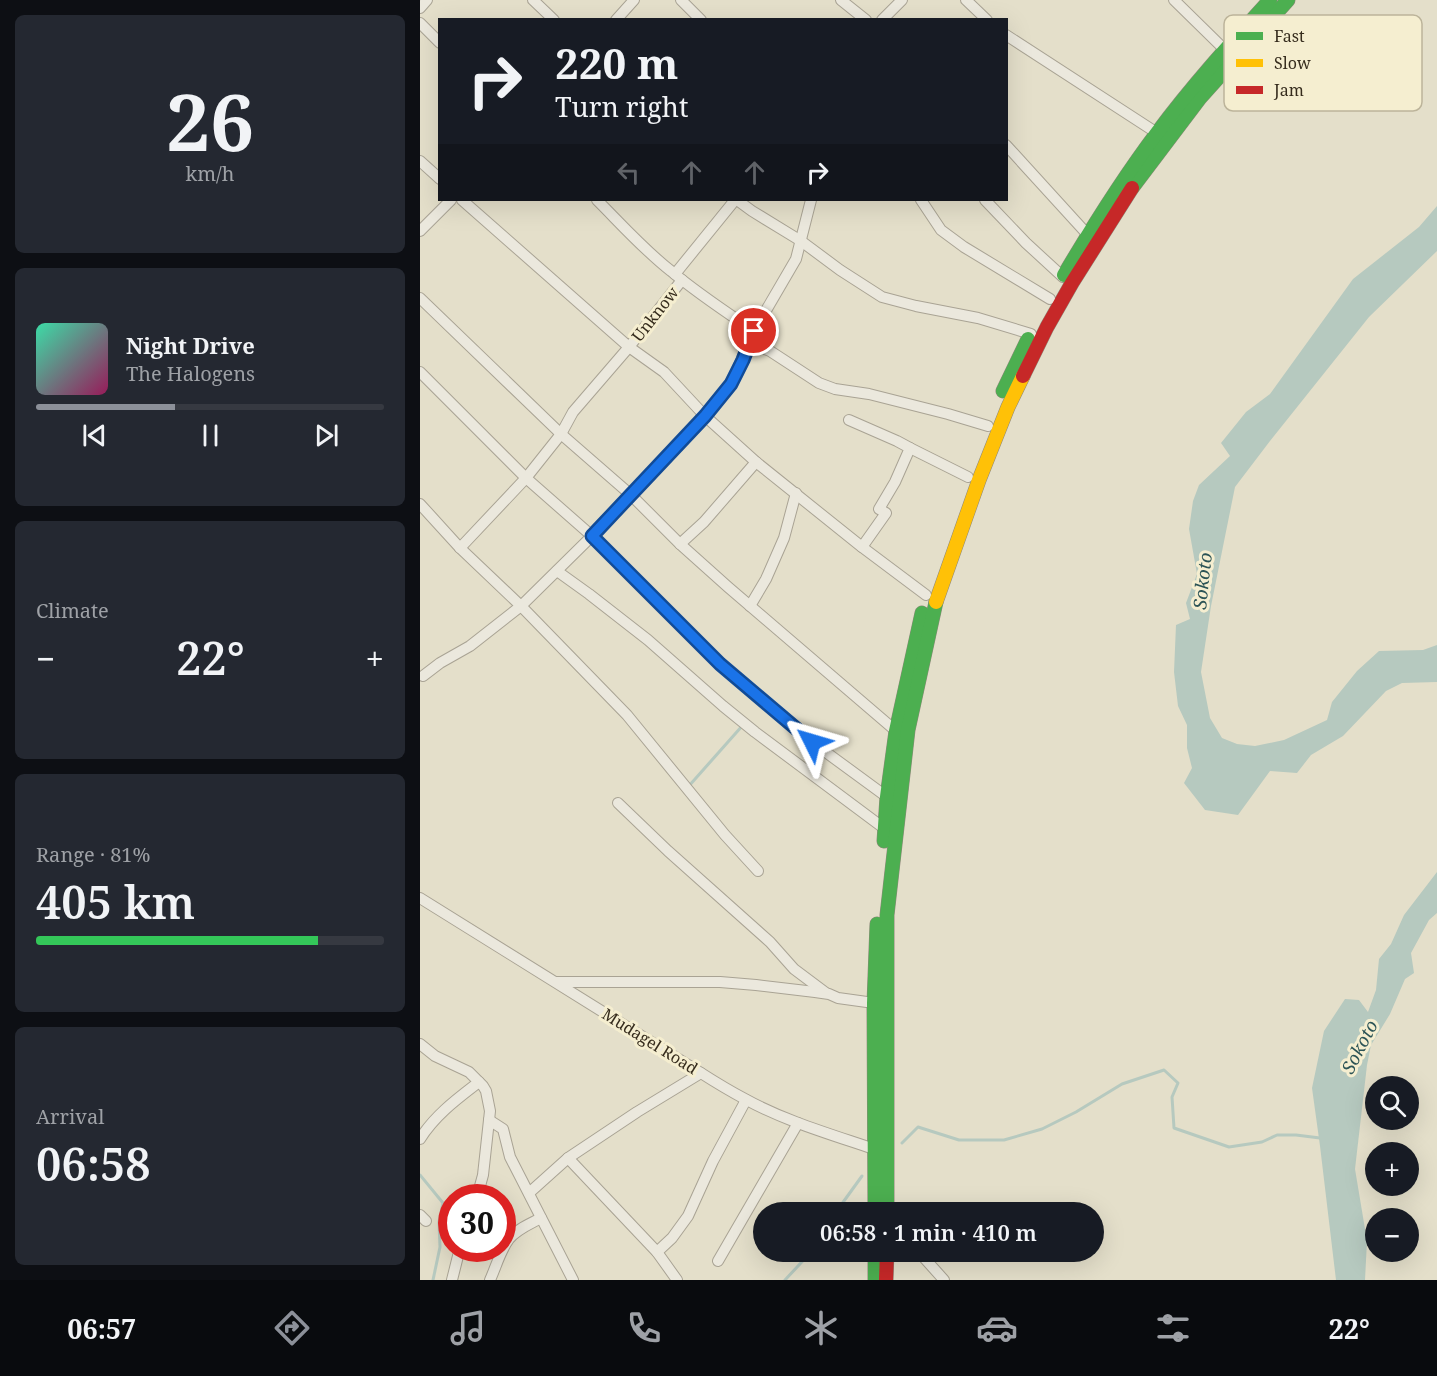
<!DOCTYPE html>
<meta charset="utf-8">
<style>
:root{--surface:#171b24;--page:#242831;--text:#f1f3f6;--muted:#9ea1a6;--line:#363941;--accent:#8c9099}
body{margin:0;font-family:"Noto Serif",serif;background:var(--page);color:var(--text);height:100vh;display:flex;flex-direction:column;font-size:22px;white-space:nowrap}
*{box-sizing:border-box;margin:0}
p{font-size:20px;color:var(--muted)}
.icon{flex:none;width:33px;height:33px;fill:none;stroke:currentColor;stroke-width:2;stroke-linecap:round;stroke-linejoin:round}
.map{position:relative;flex:1;overflow:hidden}
.sheet{display:flex;flex-direction:column;gap:15px;padding:15px;background:#0d0f14;width:420px}
.sheet>*{flex:none}
.top-card{position:absolute;left:18px;top:18px;width:570px;height:183px;border-radius:0px;box-shadow:0 6px 24px #0002;background:#171b24;color:var(--text);overflow:hidden}
.buttons{position:absolute;left:945px;top:1076px;display:grid;gap:12px}
.buttons a{display:grid;place-items:center;width:54px;height:54px;border-radius:50%;background:var(--surface);box-shadow:0 6px 24px #0002;font-size:30px}
.speed{position:absolute;left:18px;top:1184px;display:flex;gap:12px;font-size:30px;font-weight:700;text-align:center}
.speed>*{display:grid;place-content:center;width:78px;height:78px;border-radius:50%;background:var(--surface);box-shadow:0 6px 24px #0002;line-height:1}
.speed .limit{border:9px solid #d22;background:#fff;color:#111}
.pin{position:absolute;display:grid;place-items:center;width:51px;height:51px;color:#fff;margin:-26px;border:3px solid #fff;border-radius:50%;box-shadow:0 2px 6px #0007}
.me{position:absolute;width:66px;margin:-33px;rotate:310deg;stroke-linejoin:round;filter:drop-shadow(0 0 4px #0008)}
.turn{display:flex;align-items:center;gap:21px;height:126px;padding:0 18px;font-size:27px}
.turn .icon{width:78px;height:78px;stroke-width:2.5}
.turn b{display:block;font-size:42px;line-height:51px}
.lanes{display:flex;align-items:center;height:57px;padding:0 18px;background:#0003;justify-content:center;gap:30px;direction:ltr}
.lanes .off{opacity:.35}
.big{font-size:45px;font-weight:600;line-height:1.1}
.sheet .tile{flex:1;display:flex;flex-direction:column;justify-content:center;gap:9px;min-width:0;padding:0 21px;border-radius:9px;background:var(--page)}
.sheet .dial{align-items:center;gap:0}
.dial b{font-size:78px;line-height:1}
.song{display:flex;align-items:center;gap:18px}
.cover{width:72px;height:72px;border-radius:9px;background:linear-gradient(135deg,hsl(160 70% 55%),hsl(330 70% 35%))}
.played{height:6px;border-radius:3px;background:linear-gradient(90deg,var(--accent) 40%,var(--line) 40%)}
.keys{display:flex;justify-content:space-around;direction:ltr}
.heat{display:flex;justify-content:space-between;align-items:center;font-size:33px;direction:ltr}
.charge{height:9px;border-radius:4px;background:linear-gradient(90deg,#34c759 81%,var(--line) 0)}
.trip{position:absolute;left:333px;top:1202px;width:351px;height:60px;border-radius:30px;background:var(--surface);box-shadow:0 6px 24px #0002;font-weight:600;line-height:60px;text-align:center}
.tab-bar{display:flex;height:96px;justify-content:space-around;align-items:center;background:#090b0e;color:var(--muted)}
.tab-bar .icon{width:42px;height:42px}
.tab-bar .active{color:var(--accent)}
.tab-bar b{font-size:27px;color:var(--text)}
main{display:flex;flex:1;min-height:0}
.map>svg:first-child{display:block}
.water{fill:#b6c9bf}
.lines{fill:none;stroke-linecap:round;stroke-linejoin:round}
.stream{stroke:#b6c9bf;stroke-width:3}
.street-casing{stroke:#a9a394;stroke-width:12}
.fast-casing{stroke:#8e887b;stroke-width:15}
.slow-casing{stroke:#8e887b;stroke-width:15}
.jam-casing{stroke:#8e887b;stroke-width:15}
.street{stroke:#ebe8dd;stroke-width:10}
.fast{stroke:#4caf50;stroke-width:14}
.slow{stroke:#ffc107;stroke-width:14}
.jam{stroke:#c62828;stroke-width:14}
.route-casing{stroke:#114b97;stroke-width:15}
.route{stroke:#1a73e8;stroke-width:10}
.labels{text-anchor:middle;stroke-width:6;stroke-linejoin:round;paint-order:stroke}
.street-label{font-size:16px;fill:#362c1d;stroke:#f5eed0}
.water-label{font-size:18px;font-style:italic;fill:#2c5456;stroke:#f5eed0}
.key{fill:#f5eed0;stroke:#bcb49a;stroke-width:1.5}
.key-label{font-size:16px;fill:#362c1d}
</style>
<main>
<section class="sheet">
<div class="tile dial"><b>26</b><p>km/h</p></div>
<div class="tile">
<div class="song"><i class="cover"></i><div><b>Night Drive</b><p>The Halogens</p></div></div>
<div class="played"></div>
<div class="keys"><svg class="icon" aria-label="previous" viewBox="0 0 24 24"><path d="M18 5L8 12l10 7zM5 5v14"/></svg><svg class="icon" aria-label="pause" viewBox="0 0 24 24"><path d="M8 5v14M16 5v14"/></svg><svg class="icon" aria-label="next" viewBox="0 0 24 24"><path d="M6 5l10 7-10 7zM19 5v14"/></svg></div>
</div>
<div class="tile"><p>Climate</p>
<div class="heat"><a>−</a><b class="big">22°</b><a>+</a></div>
</div>
<div class="tile"><p>Range · 81%</p><b class="big">405 km</b><div class="charge"></div></div>
<div class="tile"><p>Arrival</p><b class="big">06:58</b></div>
</section>
<div class="map">
<svg width="1017" height="1280" viewBox="0 0 1017 1280">
<rect width="100%" height="100%" fill="#e4dfca"/>
<!-- water -->
<g class="water">
<polygon points="1017,206 1017,251 949,317 850,441 815,487 791,606 781,672 790,718 802,738 817,744 835,746 864,740 907,720 912,702 937,671 959,651 1003,650 1017,645 1017,682 982,683 966,691 923,736 891,755 877,773 850,771 818,815 785,810 764,783 772,768 767,748 767,725 758,706 754,672 756,625 770,619 766,603 777,574 769,529 773,501 779,485 810,456 801,443 826,412 850,394 933,279 999,227"/>
<polygon points="1017,872 1017,913 1009,920 991,953 994,973 985,979 970,1014 951,1045 947,1065 935,1169 947,1241 945,1280 916,1280 900,1146 892,1088 904,1031 925,999 939,1000 948,1012 956,990 959,959 971,944 984,915"/>
</g>
<g class="lines">
<!-- stream -->
<g class="stream">
<polyline points="268,787 323,725"/>
<polyline points="482,1143 498,1127 539,1140 584,1140 622,1129 656,1112 702,1084 744,1070 758,1083 752,1097 754,1128 809,1147 842,1142 857,1135 876,1135 900,1138"/>
<polyline points="0,1175 23,1203 19,1222 20,1247 13,1280"/>
<polyline points="416,1212 442,1176"/>
<polyline points="365,1280 392,1251"/>
</g>
<defs>
<g id="street">
<polyline points="113,0 134,20"/>
<polyline points="261,0 281,20"/>
<polyline points="421,0 446,20"/>
<polyline points="546,0 567,20"/>
<polyline points="754,0 805,50"/>
<polyline points="0,8 7,0"/>
<polyline points="196,20 214,0"/>
<polyline points="462,20 482,0"/>
<polyline points="0,23 20,43"/>
<polyline points="586,35 737,133"/>
<polyline points="586,145 668,235"/>
<polyline points="0,161 20,179"/>
<polyline points="42,200 209,347 244,372 285,416 336,462 442,547 506,595"/>
<path d="M177,200C201,224 224,250 251,271C277,293 306,312 334,331"/>
<polyline points="317,200 332,211 381,241 420,270 462,297 496,306 558,318 611,334"/>
<polyline points="501,200 521,230 544,247 630,299"/>
<polyline points="565,200 606,243 643,277"/>
<polyline points="0,231 31,200"/>
<polyline points="255,274 315,200"/>
<polyline points="0,298 141,434 211,495 260,544 308,587 476,731"/>
<polyline points="330,343 350,351 399,383 415,389 449,394 528,414 568,426"/>
<polyline points="0,372 106,478 172,536 300,664 392,742 467,797"/>
<polyline points="429,420 477,441 490,448 475,482 459,509 466,513 442,547"/>
<polyline points="490,448 548,477"/>
<polyline points="0,504 40,548 101,606 207,715 305,835 338,871"/>
<polyline points="260,544 284,522 336,462"/>
<polyline points="40,548 106,478 141,434 153,412 209,347 262,280"/>
<polyline points="137,571 169,594 228,640 303,706 335,732 465,829"/>
<polyline points="330,606 346,579 364,538 376,493"/>
<polyline points="3,676 20,663 50,646 101,606 172,536 285,416 311,384 334,331 376,259 391,200"/>
<polyline points="198,803 248,851 350,942 374,969 406,993"/>
<path d="M0,898L281,1073C295,1082 310,1091 325,1099C365,1121 410,1134 454,1149L458,1144"/>
<polyline points="136,982 300,982 336,985 395,992 409,994 418,998 454,1003"/>
<polyline points="0,1044 15,1056 49,1072 63,1086 66,1091 70,1111 63,1175 57,1197"/>
<polyline points="69,1120 83,1129 90,1157 153,1280"/>
<path d="M0,1139C15,1115 37,1099 59,1082"/>
<polyline points="148,1158 237,1252 257,1280"/>
<polyline points="109,1193 148,1158 217,1112 281,1073"/>
<polyline points="0,1215 6,1221"/>
<polyline points="498,1251 524,1280"/>
<polyline points="237,1252 252,1238 268,1216 293,1161 326,1100"/>
<polyline points="298,1261 378,1123"/>
<polyline points="32,1280 40,1248"/>
<path d="M70,1280C76,1267 80,1251 89,1239C97,1229 110,1224 121,1218"/>
</g>
<g id="fast">
<polyline points="712,188 780,98 868,0"/>
<path d="M644,275C673,226 703,178 737,133C772,86 811,43 850,0"/>
<polyline points="583,391 608,339"/>
<polyline points="464,841 467,797 476,731 502,613"/>
<polyline points="455,1212 454,1003 457,924"/>
<polyline points="467,1212 467,915 488,730 516,602"/>
<polyline points="455,1251 455,1280"/>
</g>
<polyline id="slow" points="516,602 559,480 588,407 603,376"/>
<g id="jam">
<polyline points="603,376 627,327 652,283 712,188"/>
<polyline points="466,1280 467,1251"/>
</g>
</defs>
<!-- street casing -->
<use href="#street" class="street-casing"/>
<!-- fast casing -->
<use href="#fast" class="fast-casing"/>
<!-- slow casing -->
<use href="#slow" class="slow-casing"/>
<!-- jam casing -->
<use href="#jam" class="jam-casing"/>
<!-- street -->
<use href="#street" class="street"/>
<!-- fast -->
<use href="#fast" class="fast"/>
<!-- slow -->
<use href="#slow" class="slow"/>
<!-- jam -->
<use href="#jam" class="jam"/>
</g>
<g class="lines">
<defs>
<polyline id="route" points="334,331 323,360 311,384 285,416 172,536 300,664 392,742"/>
</defs>
<!-- route casing -->
<use href="#route" class="route-casing"/>
<!-- route -->
<use href="#route" class="route"/>
</g>
<g class="labels">
<!-- street labels -->
<g class="street-label">
<text transform="translate(235 314) rotate(-52)" y="6">Unknow</text>
<text transform="translate(230 1041) rotate(32)" y="6">Mudagel Road</text>
</g>
<!-- water labels -->
<g class="water-label">
<text transform="translate(783 581) rotate(-84)" y="6">Sokoto</text>
<text transform="translate(940 1047) rotate(-63)" y="6">Sokoto</text>
</g>
</g>
<!-- legend -->
<rect x="804" y="15" width="198" height="96" rx="9" class="key"/>
<rect x="816" y="32" width="27" height="8" fill="#4caf50"/>
<rect x="816" y="59" width="27" height="8" fill="#ffc107"/>
<rect x="816" y="86" width="27" height="8" fill="#c62828"/>
<g class="key-label">
<text x="854" y="42">Fast</text>
<text x="854" y="69">Slow</text>
<text x="854" y="96">Jam</text>
</g>
</svg>
<div class="buttons">
<a><svg class="icon" aria-label="search" viewBox="0 0 24 24"><circle cx="10" cy="10" r="6"/><path d="M15 15l6 6"/></svg></a>
<a>+</a>
<a>−</a>
</div>
<div class="speed"><div class="limit">30</div></div>
<div class="pin" style="left:334px;top:331px;background:#d93025"><svg class="icon" aria-label="arrive" viewBox="0 0 24 24"><path d="M6 21V4h12l-3 4 3 4H6"/></svg></div>
<svg class="me" style="left:392px;top:742px" viewBox="-20 -20 40 40"><path d="M0-17L14 15 0 8-14 15z" fill="#1a73e8" stroke="#fff" stroke-width="4"/></svg>
<div class="trip">06:58 · 1 min · 410 m</div>
<div class="top-card">
<div class="turn"><svg class="icon" aria-label="right" viewBox="0 0 24 24"><path d="M7 20v-9h11M14 6l5 5-5 5"/></svg><div><b>220 m</b>Turn right</div></div>
<div class="lanes"><svg class="icon off" aria-label="left" viewBox="0 0 24 24"><path d="M17 20v-9H6M10 6l-5 5 5 5"/></svg><svg class="icon off" aria-label="ahead" viewBox="0 0 24 24"><path d="M12 20V5M6 11l6-6 6 6"/></svg><svg class="icon off" aria-label="ahead" viewBox="0 0 24 24"><path d="M12 20V5M6 11l6-6 6 6"/></svg><svg class="icon" aria-label="right" viewBox="0 0 24 24"><path d="M7 20v-9h11M14 6l5 5-5 5"/></svg></div>
</div>
</div>
</main>
<nav class="tab-bar">
<b>06:57</b>
<svg class="icon active" aria-label="directions" viewBox="0 0 24 24"><path d="M12 3l9 9-9 9-9-9zM9 14v-3h6M13 9l2 2-2 2"/></svg>
<svg class="icon" aria-label="music" viewBox="0 0 24 24"><path d="M9 18V5l10-2v13"/><circle cx="6" cy="18" r="3"/><circle cx="16" cy="16" r="3"/></svg>
<svg class="icon" aria-label="phone" viewBox="0 0 24 24"><path d="M5 4h4l2 5-3 2q2 4 5 5l2-3 5 2v4C11 20 4 13 5 4z"/></svg>
<svg class="icon" aria-label="climate" viewBox="0 0 24 24"><path d="M12 3v18M4 7l16 10M4 17L20 7"/></svg>
<svg class="icon" aria-label="car" viewBox="0 0 24 24"><path d="M5 17H2v-5l4-1 3-4h7l3 4 3 1v5h-3M9 17h6M6 11h13"/><circle cx="7" cy="17" r="2"/><circle cx="17" cy="17" r="2"/></svg>
<svg class="icon" aria-label="filters" viewBox="0 0 24 24"><path d="M4 7h16M4 17h16"/><circle cx="9" cy="7" r="2"/><circle cx="15" cy="17" r="2"/></svg>
<b>22°</b>
</nav>
